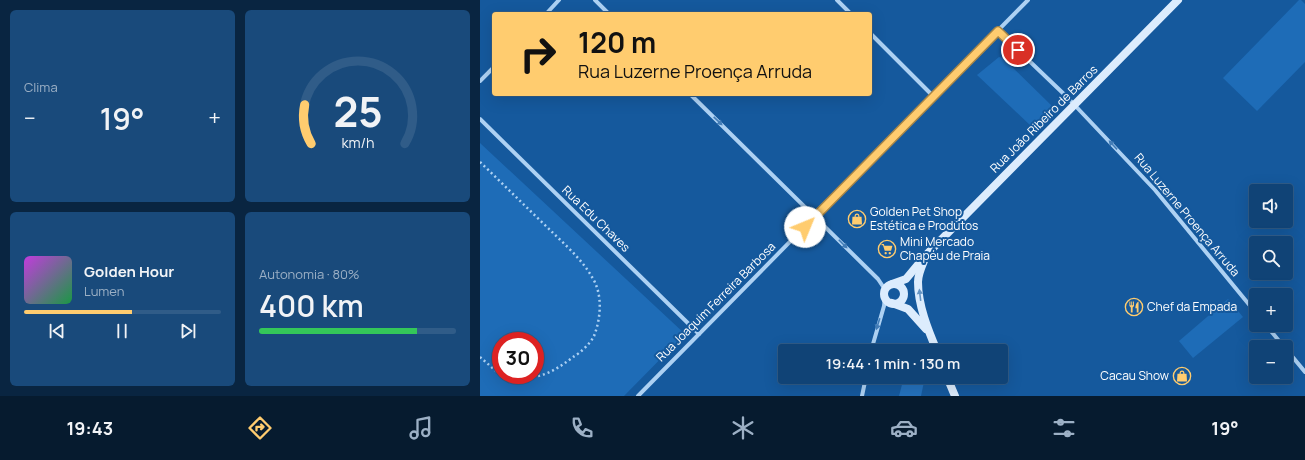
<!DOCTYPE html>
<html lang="pt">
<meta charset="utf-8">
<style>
:root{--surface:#104376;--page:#194a7b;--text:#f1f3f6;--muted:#9cb0c5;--line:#305c88;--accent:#ffcc6f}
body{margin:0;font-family:Manrope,sans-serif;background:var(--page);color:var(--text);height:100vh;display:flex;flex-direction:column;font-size:15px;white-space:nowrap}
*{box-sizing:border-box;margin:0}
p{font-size:13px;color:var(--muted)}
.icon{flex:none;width:22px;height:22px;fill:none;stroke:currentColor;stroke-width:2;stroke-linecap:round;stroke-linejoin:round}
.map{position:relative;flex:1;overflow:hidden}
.drawer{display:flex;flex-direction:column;gap:10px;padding:10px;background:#092541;width:480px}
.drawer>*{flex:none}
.top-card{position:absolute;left:12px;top:12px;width:380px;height:84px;border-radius:4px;box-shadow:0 4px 16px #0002,0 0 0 1px var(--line);background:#ffcc6f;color:#111;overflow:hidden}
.buttons{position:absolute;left:769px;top:184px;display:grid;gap:8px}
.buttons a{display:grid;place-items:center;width:44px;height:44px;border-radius:4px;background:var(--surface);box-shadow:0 4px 16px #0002,0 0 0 1px var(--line);font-size:20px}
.speed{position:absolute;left:12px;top:332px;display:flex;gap:8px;font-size:20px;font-weight:700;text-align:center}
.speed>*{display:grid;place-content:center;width:52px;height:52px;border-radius:50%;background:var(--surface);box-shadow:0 4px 16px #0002,0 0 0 1px var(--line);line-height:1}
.speed .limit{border:6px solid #d22;background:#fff;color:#111}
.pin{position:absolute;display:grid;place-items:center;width:34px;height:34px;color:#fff;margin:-17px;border:2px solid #fff;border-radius:50%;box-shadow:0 1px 4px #0007}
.me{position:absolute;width:44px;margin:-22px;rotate:45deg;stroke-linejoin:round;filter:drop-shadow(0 0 3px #0008)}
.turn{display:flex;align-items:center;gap:14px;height:84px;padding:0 20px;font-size:18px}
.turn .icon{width:52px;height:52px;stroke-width:2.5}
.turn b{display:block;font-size:28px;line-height:34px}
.big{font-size:30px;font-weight:600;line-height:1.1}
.drawer .widget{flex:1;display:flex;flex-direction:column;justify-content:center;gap:6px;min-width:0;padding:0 14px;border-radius:6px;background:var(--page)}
.drawer .dial{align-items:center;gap:0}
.dial svg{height:104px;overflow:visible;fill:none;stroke:var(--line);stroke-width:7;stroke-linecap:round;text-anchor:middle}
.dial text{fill:var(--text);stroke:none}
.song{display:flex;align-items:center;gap:12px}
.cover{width:48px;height:48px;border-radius:6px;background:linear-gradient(135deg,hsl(290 70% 55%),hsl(140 70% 35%))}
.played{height:4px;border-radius:2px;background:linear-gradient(90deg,var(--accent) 55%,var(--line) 55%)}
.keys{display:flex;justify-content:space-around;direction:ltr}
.heat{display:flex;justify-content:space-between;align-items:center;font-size:22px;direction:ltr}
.charge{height:6px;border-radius:3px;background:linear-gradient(90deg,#34c759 80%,var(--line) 0)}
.drawer .tiles{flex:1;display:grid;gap:10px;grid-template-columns:repeat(2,1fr)}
.trip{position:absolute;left:298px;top:344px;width:230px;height:40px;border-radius:4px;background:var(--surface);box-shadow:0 4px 16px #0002,0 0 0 1px var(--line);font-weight:600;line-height:40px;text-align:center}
.dock{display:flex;height:64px;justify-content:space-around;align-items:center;background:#061b2f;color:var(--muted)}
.dock .icon{width:28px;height:28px}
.dock .current{color:var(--accent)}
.dock b{font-size:18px;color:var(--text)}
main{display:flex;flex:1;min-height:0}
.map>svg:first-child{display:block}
.green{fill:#1e6cb7;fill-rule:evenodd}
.building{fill:#2471bc}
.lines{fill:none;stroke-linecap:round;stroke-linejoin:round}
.path{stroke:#add1f3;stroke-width:2.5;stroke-dasharray:2 3;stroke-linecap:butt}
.street{stroke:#add1f3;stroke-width:4}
.secondary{stroke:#dcecfd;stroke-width:8}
.oneway{fill:#437db7}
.oneway2{fill:#6594c3}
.route-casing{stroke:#a68548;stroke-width:10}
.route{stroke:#ffcc6f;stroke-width:7}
.labels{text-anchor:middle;stroke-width:4;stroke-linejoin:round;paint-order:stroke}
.street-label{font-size:12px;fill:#fff;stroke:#15599d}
.poi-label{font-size:12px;fill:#fff;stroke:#15599d;text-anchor:start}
</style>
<main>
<section class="drawer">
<div class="tiles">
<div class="widget"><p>Clima</p>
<div class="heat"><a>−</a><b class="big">19°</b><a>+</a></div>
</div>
<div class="widget dial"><svg viewBox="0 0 100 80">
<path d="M14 69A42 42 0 1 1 86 69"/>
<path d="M14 69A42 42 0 0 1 9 39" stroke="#ffcc6f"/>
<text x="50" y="56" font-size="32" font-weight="700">25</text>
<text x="50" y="72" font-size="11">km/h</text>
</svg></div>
<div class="widget">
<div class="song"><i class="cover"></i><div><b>Golden Hour</b><p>Lumen</p></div></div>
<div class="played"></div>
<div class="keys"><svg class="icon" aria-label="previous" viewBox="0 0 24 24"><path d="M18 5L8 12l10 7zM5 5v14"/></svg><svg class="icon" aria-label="pause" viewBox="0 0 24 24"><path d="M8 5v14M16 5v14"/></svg><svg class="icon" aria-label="next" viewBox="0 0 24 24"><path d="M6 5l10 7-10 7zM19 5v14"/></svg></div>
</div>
<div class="widget"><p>Autonomia · 80%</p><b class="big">400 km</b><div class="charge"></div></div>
</div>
</section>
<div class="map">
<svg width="825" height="396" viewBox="0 0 825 396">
<rect width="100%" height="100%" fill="#15599d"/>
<!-- green -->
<g class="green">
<polygon points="819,0 821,0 825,4 825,62 777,111 743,78"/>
<polygon points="519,57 523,58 572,106 552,127 497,75"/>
<path d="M0,143L205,334L144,396H0ZM21,341H55V375H21Z"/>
<polygon points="748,299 763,317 713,358 699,341"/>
</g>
<!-- building -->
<polygon class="building" points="424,377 445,377 441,396 419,396"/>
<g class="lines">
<!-- path -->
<g class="path">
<path d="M0,162C23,184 45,206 68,228C83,243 101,258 112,277C123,294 121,318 114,336C110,344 100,353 93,357C74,372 54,383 29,375"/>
<polyline points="0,357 16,371 21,372"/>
</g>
<!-- street -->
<g class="street">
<polyline points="115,0 129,14"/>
<polyline points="357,0 371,14"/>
<polyline points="66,14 79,0"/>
<polyline points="518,31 587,97 675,190 776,313"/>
<polyline points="390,33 454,97"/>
<polyline points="0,81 14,67"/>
<polyline points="210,94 398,279 404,288 404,294"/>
<polyline points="0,119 219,334"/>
<polyline points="786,325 804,347"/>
<polyline points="806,349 825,372"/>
<polyline points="391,351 404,306 405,297"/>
<polyline points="158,396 548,0"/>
<polyline points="382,396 386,377"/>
</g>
<!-- secondary -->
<g class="secondary">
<path d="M444,261C441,268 438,275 438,282C438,305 448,330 457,351"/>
<polyline points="412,284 426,279 446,255 698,0"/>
<circle cx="414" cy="294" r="10"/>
<polyline points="412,303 428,309 446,329"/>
<polyline points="467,377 475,396"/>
</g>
</g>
<!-- one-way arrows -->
<defs><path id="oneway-solid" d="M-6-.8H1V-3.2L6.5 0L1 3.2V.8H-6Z"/></defs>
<g class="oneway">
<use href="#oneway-solid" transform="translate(238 121) rotate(44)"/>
<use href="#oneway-solid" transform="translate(633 145) rotate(-133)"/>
<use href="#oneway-solid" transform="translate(363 244) rotate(45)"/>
<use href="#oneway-solid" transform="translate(398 324) rotate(107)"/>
</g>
<use class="oneway2" href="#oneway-solid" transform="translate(440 295) rotate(-97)"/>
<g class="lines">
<defs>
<polyline id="route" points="325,227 518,31 538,50"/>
</defs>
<!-- route casing -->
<use href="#route" class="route-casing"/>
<!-- route -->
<use href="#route" class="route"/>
</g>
<!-- icons -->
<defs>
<symbol id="shop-ring" viewBox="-11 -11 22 22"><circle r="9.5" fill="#15599d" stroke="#ffcc6f" stroke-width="1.5"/><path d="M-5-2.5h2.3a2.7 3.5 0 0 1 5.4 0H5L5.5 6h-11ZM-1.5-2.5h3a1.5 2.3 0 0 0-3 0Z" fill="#ffcc6f"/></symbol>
<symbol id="supermarket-ring" viewBox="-11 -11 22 22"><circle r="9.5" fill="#15599d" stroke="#ffcc6f" stroke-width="1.5"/><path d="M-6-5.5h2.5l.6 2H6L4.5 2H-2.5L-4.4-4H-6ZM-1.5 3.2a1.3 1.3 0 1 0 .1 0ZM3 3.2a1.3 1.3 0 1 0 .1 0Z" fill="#ffcc6f"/></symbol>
<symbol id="restaurant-ring" viewBox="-11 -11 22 22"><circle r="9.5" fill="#15599d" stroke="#ffcc6f" stroke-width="1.5"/><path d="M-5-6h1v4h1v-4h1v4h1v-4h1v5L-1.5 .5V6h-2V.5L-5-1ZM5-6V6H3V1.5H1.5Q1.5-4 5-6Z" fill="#ffcc6f"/></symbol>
</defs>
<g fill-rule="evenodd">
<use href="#shop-ring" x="367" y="209" width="20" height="20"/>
<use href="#supermarket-ring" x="397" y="239" width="20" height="20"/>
<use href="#restaurant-ring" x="644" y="297" width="20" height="20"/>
<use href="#shop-ring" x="692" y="366" width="20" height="20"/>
</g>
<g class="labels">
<!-- street labels -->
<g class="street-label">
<text transform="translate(564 119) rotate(-45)" y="4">Rua João Ribeiro de Barros</text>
<text transform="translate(707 215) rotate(50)" y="4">Rua Luzerne Proença Arruda</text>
<text transform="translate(116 219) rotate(44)" y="4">Rua Edu Chaves</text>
<text transform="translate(236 302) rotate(-45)" y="4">Rua Joaquim Ferreira Barbosa</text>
</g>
<!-- poi labels -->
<g class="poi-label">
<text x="390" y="216">Golden Pet Shop<tspan x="390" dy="14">Estética e Produtos</tspan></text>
<text x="420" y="246">Mini Mercado<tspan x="420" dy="14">Chapéu de Praia</tspan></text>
<text x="667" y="311">Chef da Empada</text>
<text x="689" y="380" text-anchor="end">Cacau Show</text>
</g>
</g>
</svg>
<div class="buttons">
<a><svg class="icon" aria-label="sound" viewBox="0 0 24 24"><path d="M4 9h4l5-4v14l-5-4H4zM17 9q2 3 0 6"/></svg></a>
<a><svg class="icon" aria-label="search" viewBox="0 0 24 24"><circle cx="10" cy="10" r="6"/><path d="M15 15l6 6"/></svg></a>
<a>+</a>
<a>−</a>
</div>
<div class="speed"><div class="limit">30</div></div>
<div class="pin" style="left:538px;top:50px;background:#d93025"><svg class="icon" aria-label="arrive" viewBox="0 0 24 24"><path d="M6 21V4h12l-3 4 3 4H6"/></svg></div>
<svg class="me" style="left:325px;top:227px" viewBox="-20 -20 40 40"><circle r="19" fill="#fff"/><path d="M0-13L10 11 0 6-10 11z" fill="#ffcc6f"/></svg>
<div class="trip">19:44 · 1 min · 130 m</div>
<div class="top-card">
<div class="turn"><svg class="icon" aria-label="right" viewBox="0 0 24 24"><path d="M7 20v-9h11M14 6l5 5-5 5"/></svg><div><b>120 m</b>Rua Luzerne Proença Arruda</div></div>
</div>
</div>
</main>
<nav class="dock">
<b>19:43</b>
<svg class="icon current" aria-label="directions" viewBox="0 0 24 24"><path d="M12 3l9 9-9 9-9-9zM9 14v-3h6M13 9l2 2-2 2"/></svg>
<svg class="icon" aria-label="music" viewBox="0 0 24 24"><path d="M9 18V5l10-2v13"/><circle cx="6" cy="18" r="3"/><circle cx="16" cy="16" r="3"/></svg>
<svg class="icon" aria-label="phone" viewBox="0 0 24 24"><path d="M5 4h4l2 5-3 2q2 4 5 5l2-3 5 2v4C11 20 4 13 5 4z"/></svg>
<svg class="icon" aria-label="climate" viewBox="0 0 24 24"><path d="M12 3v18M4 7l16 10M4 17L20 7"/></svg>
<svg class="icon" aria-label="car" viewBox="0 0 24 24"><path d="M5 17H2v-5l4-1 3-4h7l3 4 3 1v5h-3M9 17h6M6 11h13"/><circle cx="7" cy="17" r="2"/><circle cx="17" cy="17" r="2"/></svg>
<svg class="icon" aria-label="filters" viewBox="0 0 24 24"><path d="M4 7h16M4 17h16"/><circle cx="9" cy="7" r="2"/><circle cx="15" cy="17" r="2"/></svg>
<b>19°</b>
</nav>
